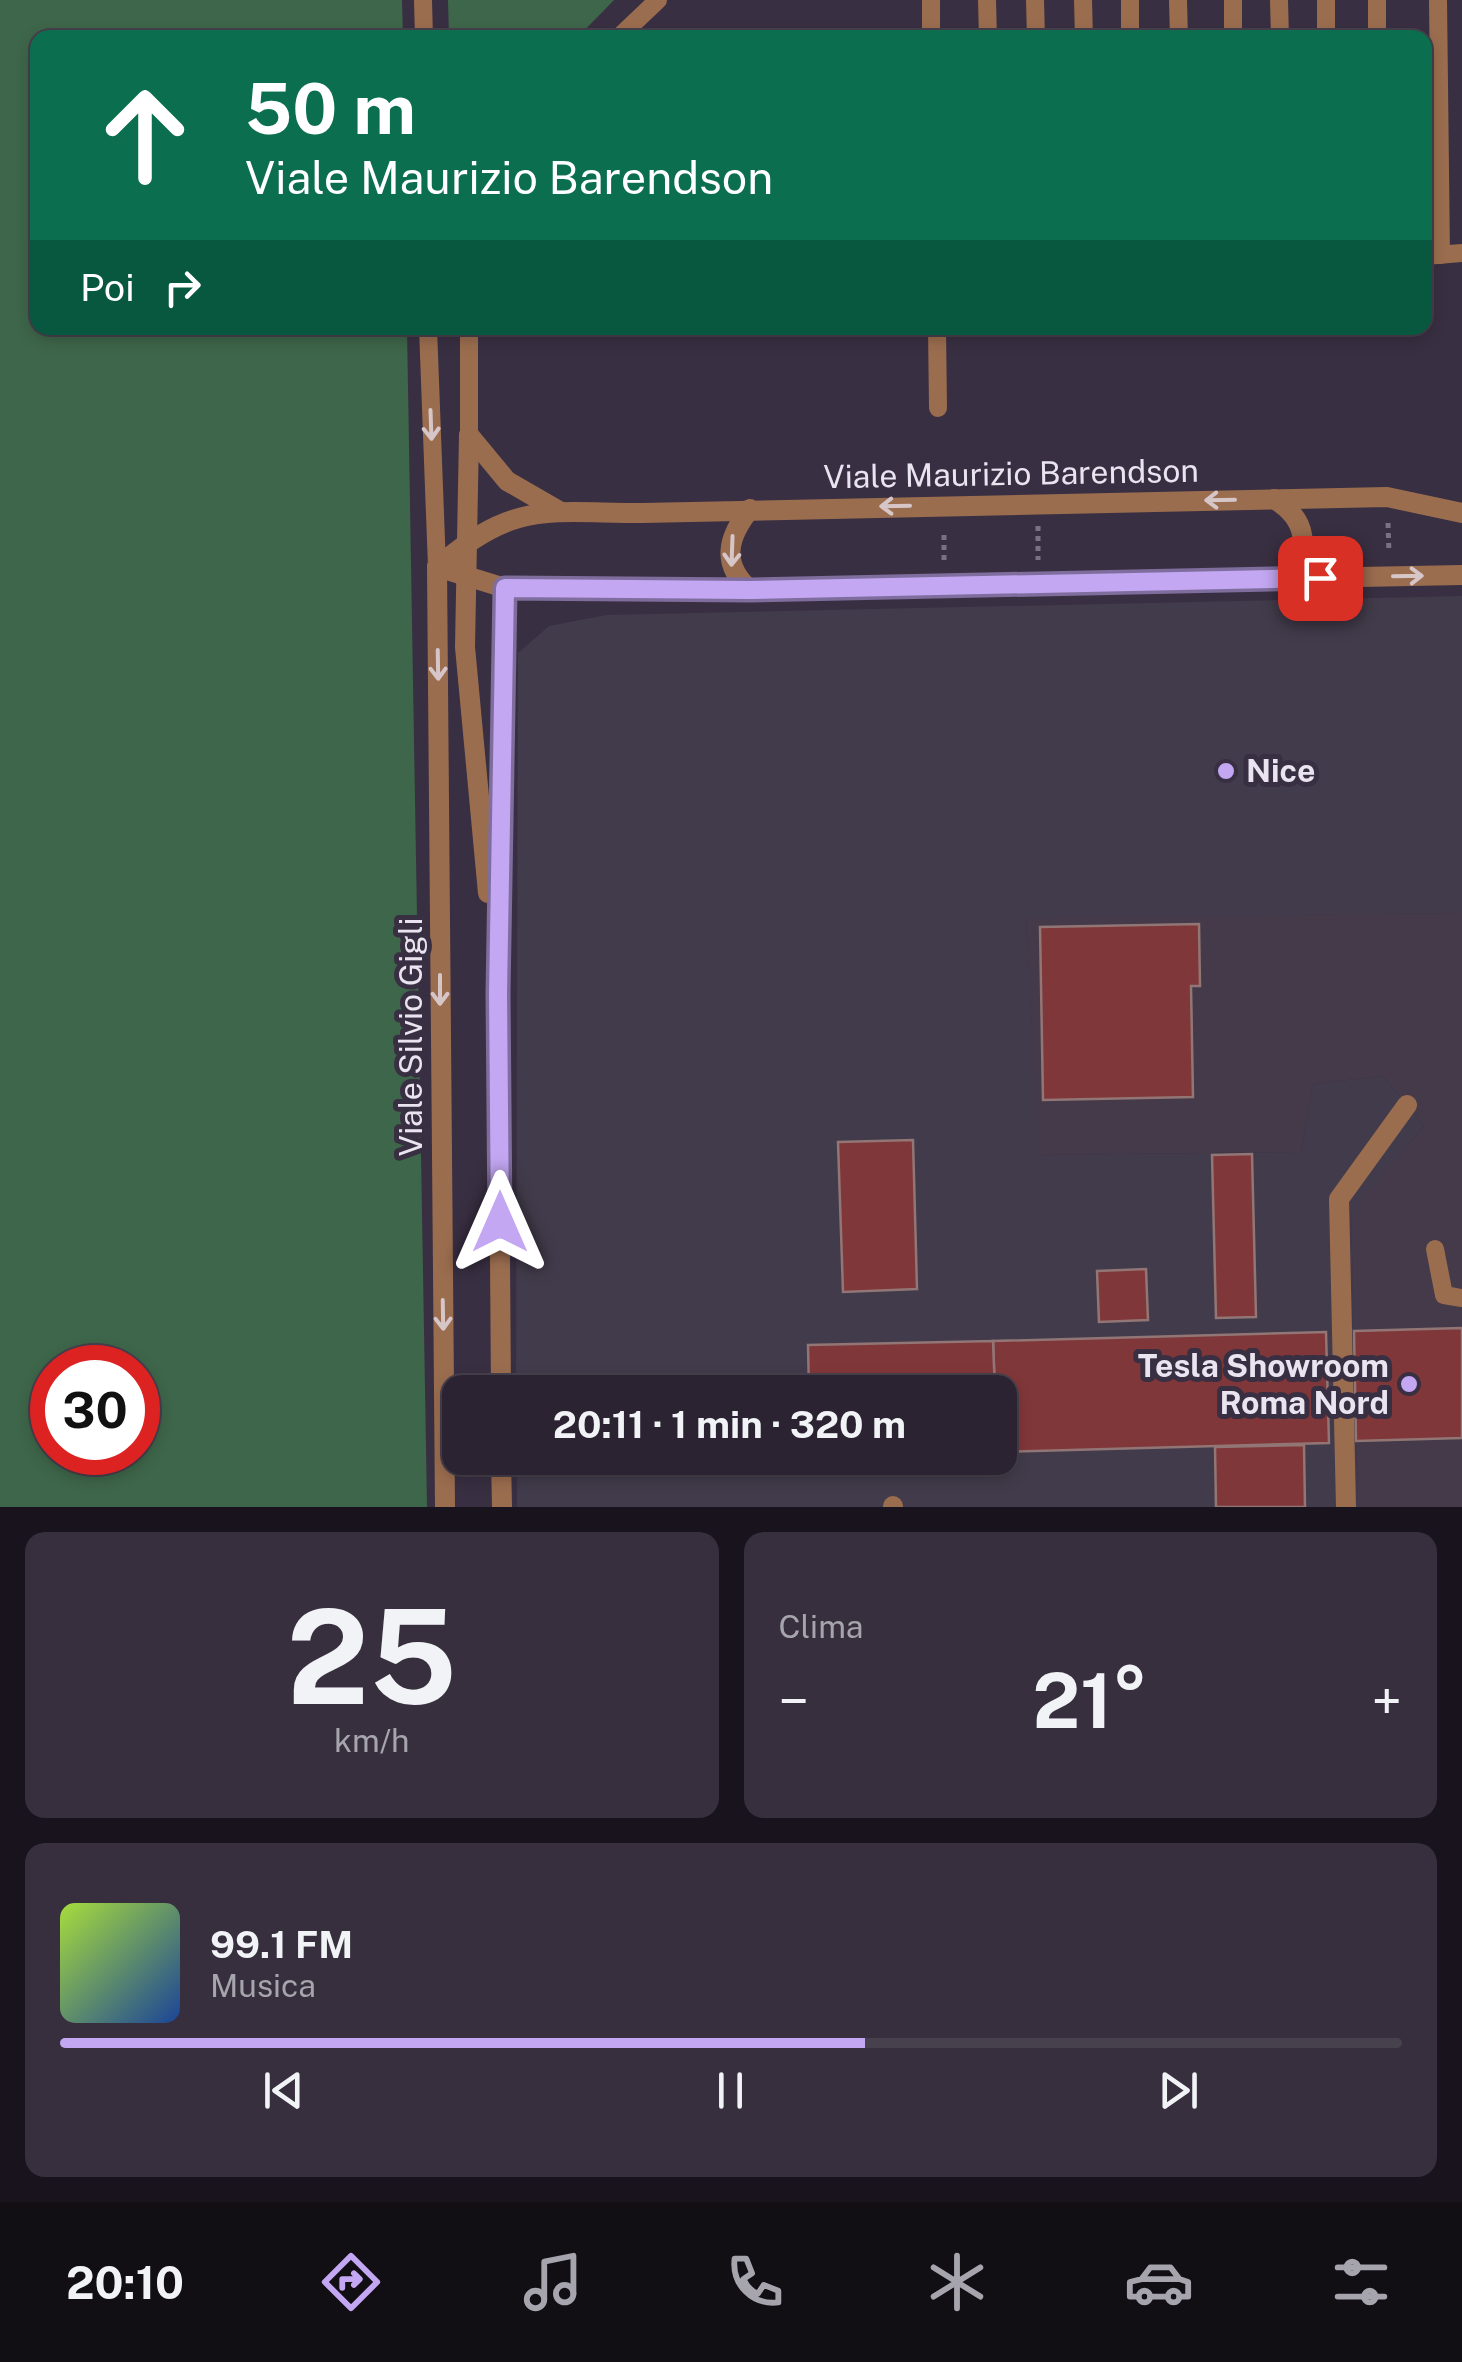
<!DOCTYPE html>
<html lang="it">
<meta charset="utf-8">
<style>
:root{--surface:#2b2332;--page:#372f3e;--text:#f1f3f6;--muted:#a6a4ac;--line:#47404d;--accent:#c3a7f2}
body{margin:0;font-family:"Public Sans",sans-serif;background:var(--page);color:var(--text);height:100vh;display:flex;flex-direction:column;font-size:38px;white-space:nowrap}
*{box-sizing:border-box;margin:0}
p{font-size:32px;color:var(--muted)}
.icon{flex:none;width:55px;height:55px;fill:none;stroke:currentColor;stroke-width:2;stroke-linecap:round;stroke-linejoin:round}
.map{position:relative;height:1507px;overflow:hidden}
.sheet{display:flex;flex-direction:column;gap:25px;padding:25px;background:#18131c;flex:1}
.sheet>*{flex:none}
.banner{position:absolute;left:30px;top:30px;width:1402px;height:305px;border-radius:20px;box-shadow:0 5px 15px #0003,0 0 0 2px var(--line);background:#0b6e4f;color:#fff;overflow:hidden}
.speed{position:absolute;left:30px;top:1345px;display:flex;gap:20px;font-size:50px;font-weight:700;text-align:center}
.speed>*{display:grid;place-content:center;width:130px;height:130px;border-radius:50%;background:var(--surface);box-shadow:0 5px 15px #0003,0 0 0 2px var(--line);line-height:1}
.speed .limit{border:15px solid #d22;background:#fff;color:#111}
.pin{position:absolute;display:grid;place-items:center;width:85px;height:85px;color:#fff;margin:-42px;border-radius:20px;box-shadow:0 5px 15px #0006}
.me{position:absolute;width:110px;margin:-55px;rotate:0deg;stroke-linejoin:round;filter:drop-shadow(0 0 8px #0008)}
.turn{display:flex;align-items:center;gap:35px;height:210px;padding:0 50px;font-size:45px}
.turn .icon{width:130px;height:130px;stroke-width:2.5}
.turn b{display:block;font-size:70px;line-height:85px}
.then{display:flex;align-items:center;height:95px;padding:0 50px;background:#0003;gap:20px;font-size:38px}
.big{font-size:75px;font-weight:700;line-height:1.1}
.sheet .widget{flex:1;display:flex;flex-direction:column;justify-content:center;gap:15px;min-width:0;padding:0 35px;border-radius:20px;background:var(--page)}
.sheet .dial{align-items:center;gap:0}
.dial b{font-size:130px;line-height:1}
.song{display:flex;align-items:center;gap:30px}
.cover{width:120px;height:120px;border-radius:15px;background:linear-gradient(135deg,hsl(80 70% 55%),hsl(220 70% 35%))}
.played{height:10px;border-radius:5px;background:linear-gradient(90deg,var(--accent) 60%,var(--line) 60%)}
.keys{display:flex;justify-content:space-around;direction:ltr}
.heat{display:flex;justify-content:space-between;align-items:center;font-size:55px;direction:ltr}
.sheet .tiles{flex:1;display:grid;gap:25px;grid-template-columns:1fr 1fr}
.widget:last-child{grid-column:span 2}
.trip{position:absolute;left:442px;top:1375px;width:575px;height:100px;border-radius:20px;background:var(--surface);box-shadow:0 5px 15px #0003,0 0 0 2px var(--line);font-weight:700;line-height:100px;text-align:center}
.dock{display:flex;height:160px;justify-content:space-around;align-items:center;background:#110e14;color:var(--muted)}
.dock .icon{width:70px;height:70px}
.dock .active{color:var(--accent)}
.dock b{font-size:45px;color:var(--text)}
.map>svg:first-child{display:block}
.commercial{fill:#453a49}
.industrial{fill:#423b4b}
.green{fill:#3e664a;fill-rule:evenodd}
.building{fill:#803739;stroke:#927675;stroke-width:2.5}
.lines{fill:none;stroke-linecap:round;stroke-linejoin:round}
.path{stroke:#7a7282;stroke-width:5;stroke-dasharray:5 5;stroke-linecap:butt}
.service{stroke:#9b6d4f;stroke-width:18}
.minor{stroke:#9b6d4f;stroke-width:20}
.oneway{stroke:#d6c6c8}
.route-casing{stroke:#7f6d9d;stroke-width:25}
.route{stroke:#c3a7f2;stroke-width:18}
.poi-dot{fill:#c3a7f2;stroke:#392f42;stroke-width:4}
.labels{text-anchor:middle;stroke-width:10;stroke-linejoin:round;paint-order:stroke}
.street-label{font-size:32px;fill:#e9e4f0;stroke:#392f42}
.poi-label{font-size:32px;font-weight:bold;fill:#e9e4f0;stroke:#392f42;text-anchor:start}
</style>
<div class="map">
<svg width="1462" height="1507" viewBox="0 0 1462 1507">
<rect width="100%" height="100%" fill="#392f42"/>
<!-- commercial -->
<polygon class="commercial" points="1462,913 1462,1507 1358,1507 1351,1211 1424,1126 1383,1076 1313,1084 1301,1152 1038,1155 1026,917"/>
<!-- industrial -->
<polygon class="industrial" points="1462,596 1462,913 1026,918 1039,1155 1301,1152 1313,1084 1383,1076 1424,1126 1351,1212 1358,1507 517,1507 517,1458 1000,1458 1000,1392 516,1392 518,653 549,626 606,615"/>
<!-- green -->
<g class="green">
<path d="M0,0H402L403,37L38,38V328H407L427,1507H0ZM52,1368H138V1452H52Z"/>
<polygon points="448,0 614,0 577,38 449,37"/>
</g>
<!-- building -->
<g class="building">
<polygon points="1199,924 1200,986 1191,986 1193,1097 1043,1100 1040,927"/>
<polygon points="913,1140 917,1289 843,1292 838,1142"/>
<polygon points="1252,1154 1256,1317 1216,1318 1212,1155"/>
<polygon points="1146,1269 1148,1320 1099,1322 1097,1271"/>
<polygon points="1462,1328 1462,1438 1356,1441 1354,1331"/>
<polygon points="1326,1332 1329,1443 1000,1452 1000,1392 995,1392 993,1341"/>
<polygon points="993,1341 995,1392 809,1392 808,1345"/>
<polygon points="1304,1445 1305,1507 1216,1507 1215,1447"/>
</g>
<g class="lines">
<!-- path -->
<g class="path">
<polyline points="1388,523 1389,553"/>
<polyline points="1038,526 1038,560"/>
<polyline points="944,560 944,531"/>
</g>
<!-- service -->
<g class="service">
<polyline points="423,0 424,38"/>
<polyline points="931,0 931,38"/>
<polyline points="987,0 988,38"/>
<polyline points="1035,0 1036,38"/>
<polyline points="1083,0 1084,38"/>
<polyline points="1130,0 1130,38"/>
<polyline points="1178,0 1179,38"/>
<polyline points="1233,0 1233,38"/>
<polyline points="1279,0 1280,38"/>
<polyline points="1326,0 1326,38"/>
<polyline points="1377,0 1377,38"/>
<polyline points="1438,0 1441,255"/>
<polyline points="618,38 658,0"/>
<polyline points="1425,256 1462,253"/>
<polyline points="428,328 437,567"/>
<polyline points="469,328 469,435"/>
<polyline points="937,328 938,408"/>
<polyline points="1435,1249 1444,1295 1462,1298"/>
</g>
<!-- minor -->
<g class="minor">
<polyline points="469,435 465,647 488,893"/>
<polyline points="469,435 507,481 559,511"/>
<path d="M1274,499C1307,519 1312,549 1286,579"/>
<path d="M750,509C727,538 721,564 750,590"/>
<path d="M437,567C515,500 546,513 642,513L1387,497L1462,513"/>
<polyline points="437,567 505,588 688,590 1462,575"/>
<polyline points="437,567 445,1507"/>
<polyline points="501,1392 498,994 505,588"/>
<polyline points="501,1458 502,1507"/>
<polyline points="893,1506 893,1507"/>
<polyline points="1346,1507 1339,1199 1407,1105"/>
</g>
</g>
<!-- one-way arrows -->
<defs><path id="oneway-shaft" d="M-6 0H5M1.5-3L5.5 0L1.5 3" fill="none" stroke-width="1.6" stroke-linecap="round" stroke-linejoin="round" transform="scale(2.5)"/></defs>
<g class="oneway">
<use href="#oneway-shaft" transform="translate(431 425) rotate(88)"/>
<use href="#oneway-shaft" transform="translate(1220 500) rotate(179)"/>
<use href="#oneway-shaft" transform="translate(895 506) rotate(179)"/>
<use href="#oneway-shaft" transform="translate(732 551) rotate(92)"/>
<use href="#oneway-shaft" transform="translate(1408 576) rotate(-1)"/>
<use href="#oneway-shaft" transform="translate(438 665) rotate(89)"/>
<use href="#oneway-shaft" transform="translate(440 990) rotate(90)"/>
<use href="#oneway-shaft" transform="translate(443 1315) rotate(89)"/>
</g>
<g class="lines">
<defs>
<polyline id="route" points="500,1222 498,994 505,588 750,590 1320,578"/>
</defs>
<!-- route casing -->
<use href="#route" class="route-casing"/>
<!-- route -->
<use href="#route" class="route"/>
</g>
<!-- markers -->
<g class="poi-dot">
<circle cx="1226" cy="771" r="10"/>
<circle cx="1409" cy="1384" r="10"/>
</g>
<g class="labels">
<!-- street labels -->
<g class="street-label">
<text transform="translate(1011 474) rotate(-1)" y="11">Viale Maurizio Barendson</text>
<text transform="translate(411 1037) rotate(-90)" y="11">Viale Silvio Gigli</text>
</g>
<!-- poi labels -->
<g class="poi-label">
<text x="1246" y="782">Nice</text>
<text x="1389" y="1377" text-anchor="end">Tesla Showroom<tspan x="1389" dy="37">Roma Nord</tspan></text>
</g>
</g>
</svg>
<div class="speed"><div class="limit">30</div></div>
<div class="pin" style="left:1320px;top:578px;background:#d93025"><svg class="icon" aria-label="arrive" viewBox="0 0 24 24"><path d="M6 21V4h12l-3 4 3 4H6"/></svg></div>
<svg class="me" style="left:500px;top:1222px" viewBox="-20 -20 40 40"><path d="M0-17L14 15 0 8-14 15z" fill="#c3a7f2" stroke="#fff" stroke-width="4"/></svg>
<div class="trip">20:11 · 1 min · 320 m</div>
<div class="banner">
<div class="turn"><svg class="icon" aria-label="ahead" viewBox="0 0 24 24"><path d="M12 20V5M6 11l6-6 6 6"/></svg><div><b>50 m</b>Viale Maurizio Barendson</div></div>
<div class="then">Poi<svg class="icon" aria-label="right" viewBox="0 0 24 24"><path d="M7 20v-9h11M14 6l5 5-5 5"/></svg></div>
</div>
</div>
<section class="sheet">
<div class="tiles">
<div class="widget dial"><b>25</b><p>km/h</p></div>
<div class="widget"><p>Clima</p>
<div class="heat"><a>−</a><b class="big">21°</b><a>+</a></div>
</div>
<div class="widget">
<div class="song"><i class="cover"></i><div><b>99.1 FM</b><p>Musica</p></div></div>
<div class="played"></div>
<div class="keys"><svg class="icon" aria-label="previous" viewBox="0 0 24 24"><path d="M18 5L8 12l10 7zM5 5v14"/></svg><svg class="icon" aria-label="pause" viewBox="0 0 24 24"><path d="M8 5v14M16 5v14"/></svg><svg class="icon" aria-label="next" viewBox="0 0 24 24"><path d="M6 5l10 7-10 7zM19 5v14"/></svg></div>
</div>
</div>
</section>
<nav class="dock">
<b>20:10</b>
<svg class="icon active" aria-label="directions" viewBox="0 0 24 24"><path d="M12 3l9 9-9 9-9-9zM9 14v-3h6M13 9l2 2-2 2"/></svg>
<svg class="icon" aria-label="music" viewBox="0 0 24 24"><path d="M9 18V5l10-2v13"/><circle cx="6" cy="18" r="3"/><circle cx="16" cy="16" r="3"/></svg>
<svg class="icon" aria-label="phone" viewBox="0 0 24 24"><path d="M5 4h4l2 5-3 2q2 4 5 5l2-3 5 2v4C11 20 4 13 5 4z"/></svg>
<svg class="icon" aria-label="climate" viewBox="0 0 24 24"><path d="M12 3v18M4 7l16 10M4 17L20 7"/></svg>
<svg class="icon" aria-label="car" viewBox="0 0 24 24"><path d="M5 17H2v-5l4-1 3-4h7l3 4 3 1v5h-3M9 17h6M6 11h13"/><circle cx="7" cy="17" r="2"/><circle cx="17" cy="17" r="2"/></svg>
<svg class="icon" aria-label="filters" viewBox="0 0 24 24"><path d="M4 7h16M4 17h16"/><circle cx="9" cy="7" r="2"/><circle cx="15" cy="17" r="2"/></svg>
</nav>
